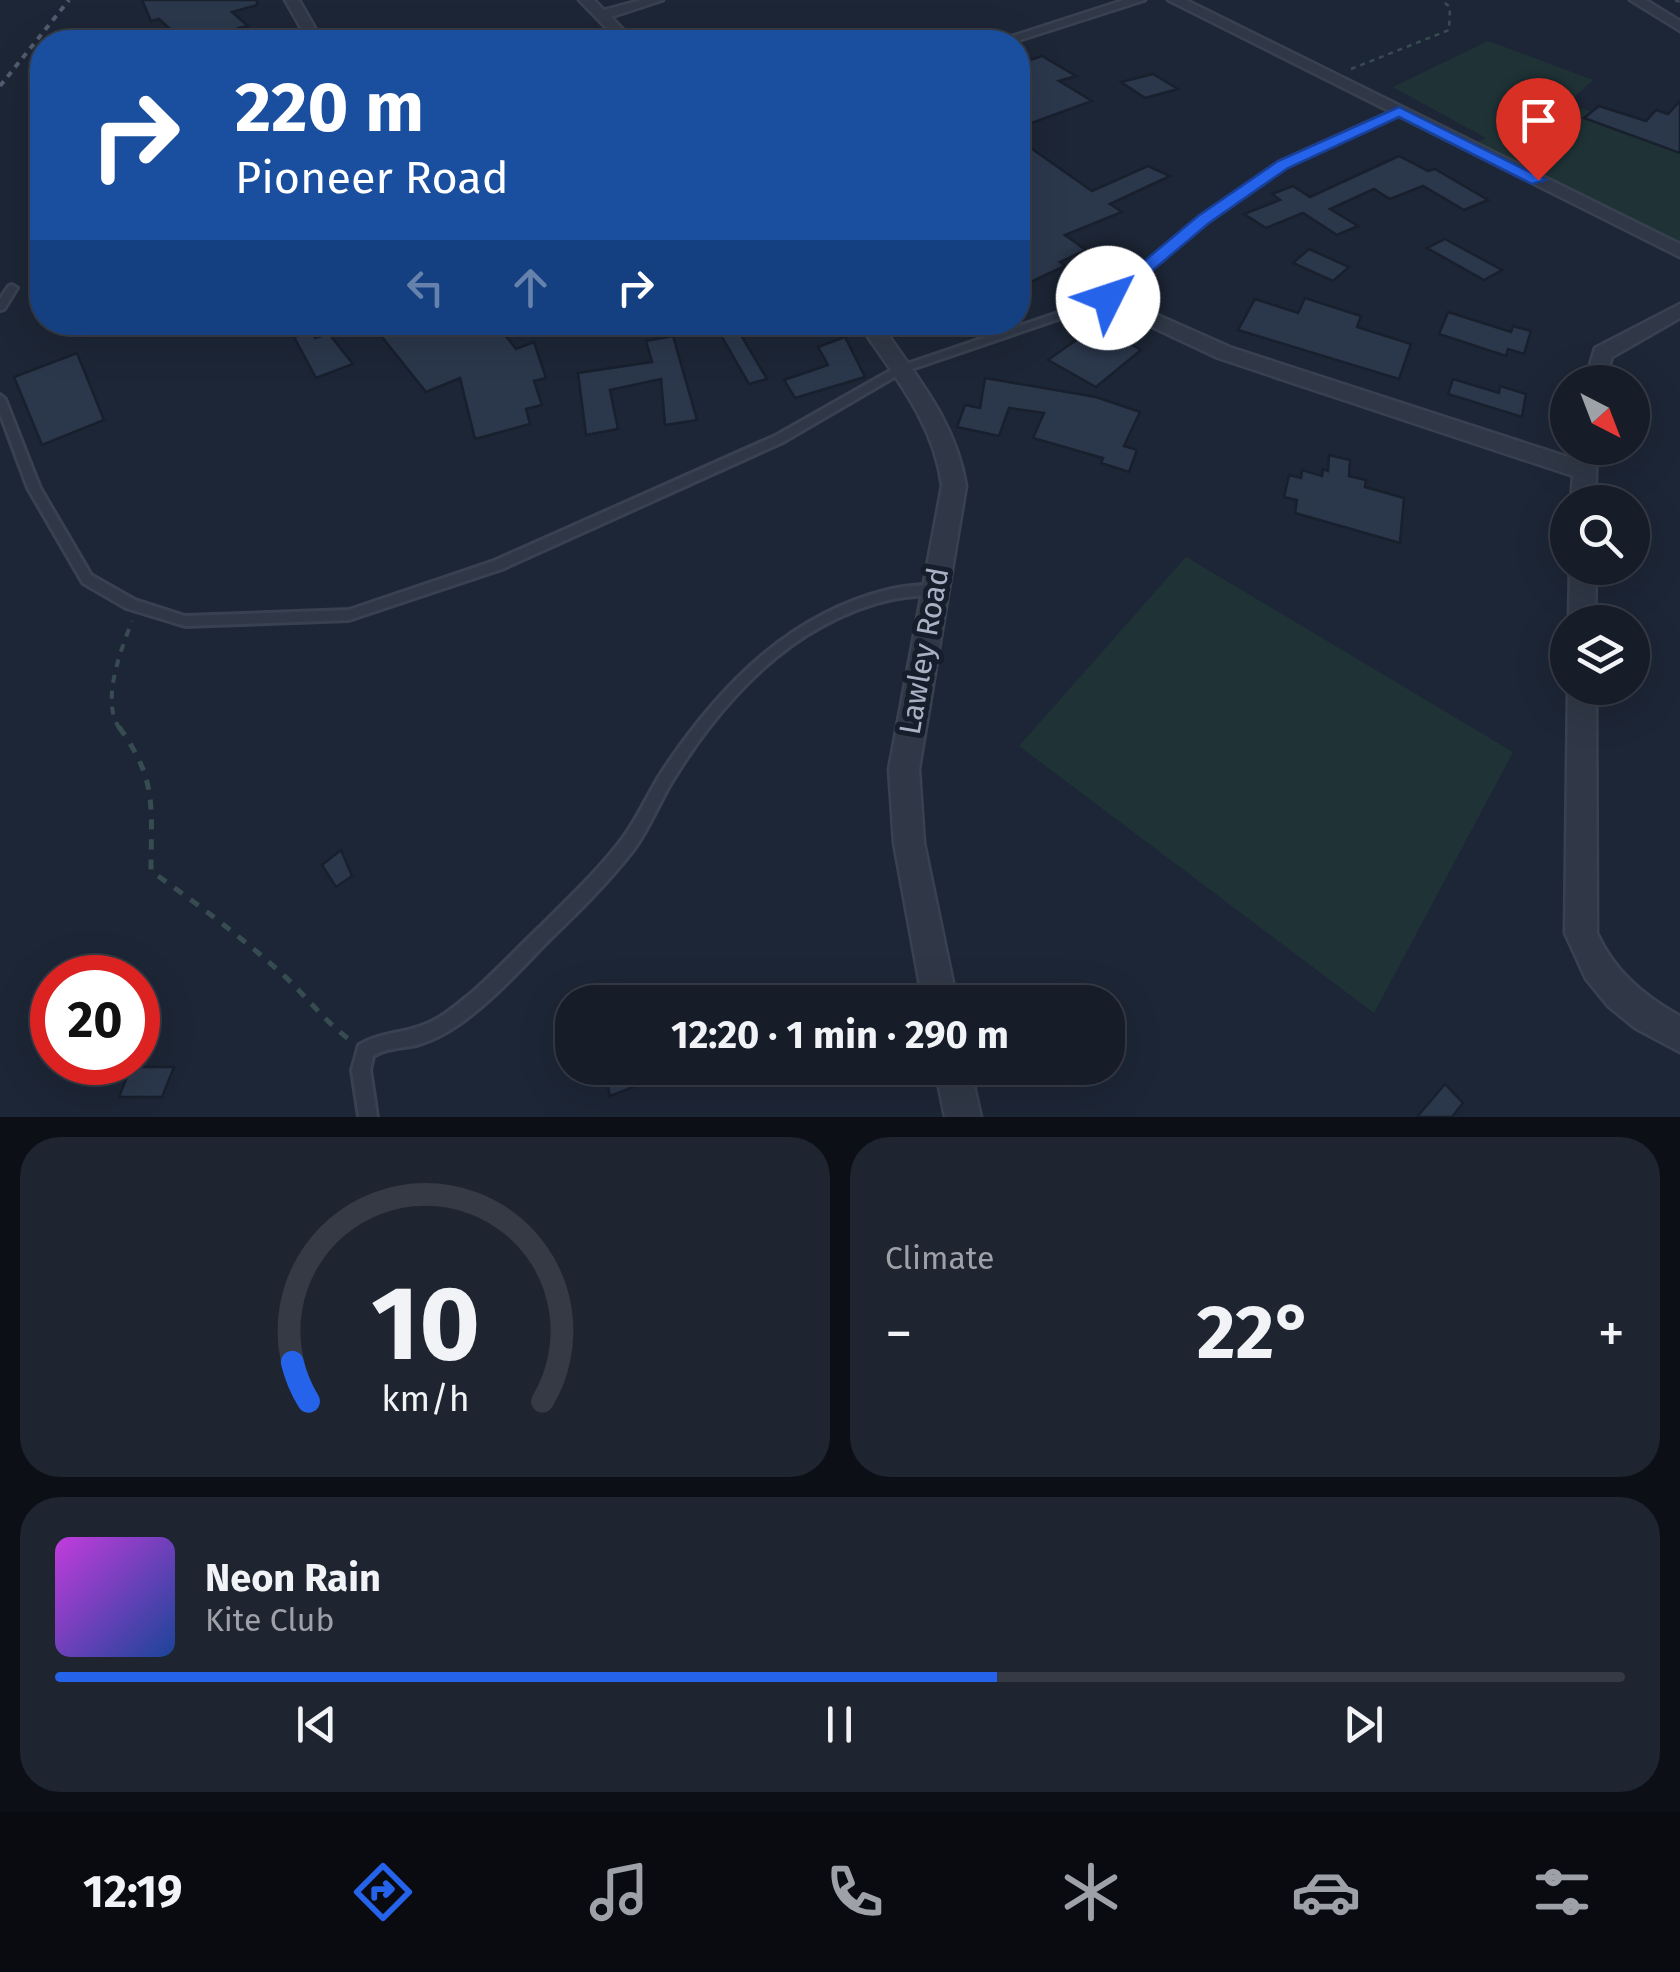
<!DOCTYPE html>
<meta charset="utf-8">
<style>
:root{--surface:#161c28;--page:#1f2530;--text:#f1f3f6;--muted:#9ea1a8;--line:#353a45;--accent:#2563eb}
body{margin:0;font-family:"Fira Sans",sans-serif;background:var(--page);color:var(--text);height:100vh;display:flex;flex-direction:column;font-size:38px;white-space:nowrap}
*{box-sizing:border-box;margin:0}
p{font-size:32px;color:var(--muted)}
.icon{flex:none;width:55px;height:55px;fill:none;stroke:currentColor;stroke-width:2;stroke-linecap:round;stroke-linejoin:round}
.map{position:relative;height:1117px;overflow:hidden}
.details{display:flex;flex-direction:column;gap:20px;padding:20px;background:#0c0f16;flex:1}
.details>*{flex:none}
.hud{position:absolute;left:30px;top:30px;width:1000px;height:305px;border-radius:40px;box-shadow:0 10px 40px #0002,0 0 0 2px var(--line);background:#1a4fa0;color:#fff;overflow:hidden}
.needle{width:65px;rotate:138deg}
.controls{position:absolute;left:1550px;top:365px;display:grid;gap:20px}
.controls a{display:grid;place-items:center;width:100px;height:100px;border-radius:50%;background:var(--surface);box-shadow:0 10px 40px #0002,0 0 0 2px var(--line);font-size:50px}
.speed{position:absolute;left:30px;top:955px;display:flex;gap:20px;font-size:50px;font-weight:700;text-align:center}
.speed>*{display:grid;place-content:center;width:130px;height:130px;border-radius:50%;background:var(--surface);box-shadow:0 10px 40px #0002,0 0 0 2px var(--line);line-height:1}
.speed .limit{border:15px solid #d22;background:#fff;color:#111}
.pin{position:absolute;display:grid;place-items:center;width:85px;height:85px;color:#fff;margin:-102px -42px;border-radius:50% 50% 50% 0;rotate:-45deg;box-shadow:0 0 10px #0007}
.pin .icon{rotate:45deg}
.me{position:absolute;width:110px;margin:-55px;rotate:49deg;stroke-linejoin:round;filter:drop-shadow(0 0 8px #0008)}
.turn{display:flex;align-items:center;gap:35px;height:210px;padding:0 40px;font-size:45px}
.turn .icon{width:130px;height:130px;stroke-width:2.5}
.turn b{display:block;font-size:70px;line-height:85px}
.lanes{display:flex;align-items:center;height:95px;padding:0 40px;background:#0003;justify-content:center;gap:50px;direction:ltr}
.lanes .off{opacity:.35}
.big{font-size:75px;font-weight:700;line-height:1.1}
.details .card{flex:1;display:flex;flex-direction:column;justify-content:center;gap:15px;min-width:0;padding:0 35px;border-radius:40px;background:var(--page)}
.details .dial{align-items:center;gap:0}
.dial svg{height:260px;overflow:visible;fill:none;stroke:var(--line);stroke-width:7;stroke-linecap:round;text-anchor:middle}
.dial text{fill:var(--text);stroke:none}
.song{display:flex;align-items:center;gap:30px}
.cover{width:120px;height:120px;border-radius:15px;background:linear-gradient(135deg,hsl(290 70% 55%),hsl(220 70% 35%))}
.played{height:10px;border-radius:5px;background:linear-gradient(90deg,var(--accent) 60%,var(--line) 60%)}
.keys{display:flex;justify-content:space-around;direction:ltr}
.heat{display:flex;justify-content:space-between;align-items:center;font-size:55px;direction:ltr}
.details .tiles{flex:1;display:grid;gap:20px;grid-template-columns:1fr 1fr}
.card:last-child{grid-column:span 2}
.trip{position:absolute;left:555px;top:985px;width:570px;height:100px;border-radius:40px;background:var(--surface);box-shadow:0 10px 40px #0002,0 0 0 2px var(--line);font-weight:700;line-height:100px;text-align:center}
.tabs{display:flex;height:160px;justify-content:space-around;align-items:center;background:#090b10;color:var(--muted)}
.tabs .icon{width:70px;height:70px}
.tabs .selected{color:var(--accent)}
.tabs b{font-size:45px;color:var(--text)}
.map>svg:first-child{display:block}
.green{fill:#1f3337}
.building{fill:#2b374b;stroke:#181f2d;stroke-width:2.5}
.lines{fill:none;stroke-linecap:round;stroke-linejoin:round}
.service-casing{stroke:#394150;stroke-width:6}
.minor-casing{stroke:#394150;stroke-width:5}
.path-far2{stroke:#374c50;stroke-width:2.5;stroke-dasharray:5 5;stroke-linecap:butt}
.path-far1{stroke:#374c50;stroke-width:4;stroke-dasharray:8 8;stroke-linecap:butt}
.path{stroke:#374c50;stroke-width:5;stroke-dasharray:10 10;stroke-linecap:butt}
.service{fill:#303847;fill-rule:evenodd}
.minor{fill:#303847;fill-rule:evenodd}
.rail{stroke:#515c6e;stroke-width:4;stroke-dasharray:6 6;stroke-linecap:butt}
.route{fill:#2563eb;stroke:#184099;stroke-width:2.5}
.labels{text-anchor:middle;stroke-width:10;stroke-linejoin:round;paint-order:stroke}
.street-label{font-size:30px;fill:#a9b2c4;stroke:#161d2b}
</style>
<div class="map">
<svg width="1680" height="1117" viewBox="0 0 1680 1117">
<rect width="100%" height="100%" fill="#1d2636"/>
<!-- green -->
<g class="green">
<polygon points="1488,41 1593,80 1568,103 1680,146 1680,251 1469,146 1486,138 1393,87"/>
<polygon points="1186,557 1513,752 1374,1013 1019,746"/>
</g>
<!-- building -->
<g class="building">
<polygon points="142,0 257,0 257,5 232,12 248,26 239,28 257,42 184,42 159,19 151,21"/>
<polygon points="1042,56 1076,76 1059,81 1092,101 1018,128 1018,64"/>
<polygon points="1153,74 1178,89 1145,98 1121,82"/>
<polygon points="1680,101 1680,153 1584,118 1599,106 1646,121 1656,110 1668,114"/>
<polygon points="1018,139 1092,191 1148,166 1170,176 1110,204 1122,212 1065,235 1086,250 1060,262 1065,266 1018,288"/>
<polygon points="1399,156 1428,171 1435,169 1488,200 1464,210 1423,186 1390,199 1374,189 1330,209 1358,226 1337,235 1303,213 1266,228 1244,214 1280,200 1272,194 1293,186 1310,197"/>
<polygon points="1445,239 1502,270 1484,280 1427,248"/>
<polygon points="1309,249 1349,267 1333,281 1293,263"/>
<polygon points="1305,298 1361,316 1357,327 1411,344 1399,379 1238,330 1255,299 1298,313"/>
<polygon points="1448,312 1511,332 1513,326 1531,331 1524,354 1508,349 1506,356 1439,334"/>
<polygon points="370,322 478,322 483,327 495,322 516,349 534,342 546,378 534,381 542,405 526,409 530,424 475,439 460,378 426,392"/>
<polygon points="1096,326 1141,350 1096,387 1048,360"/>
<polygon points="738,330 767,379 749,384 721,335"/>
<polygon points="311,331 315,338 329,334 353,364 316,378 294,337"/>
<polygon points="673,336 697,420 665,425 661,379 610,390 618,429 586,435 578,373 652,362 646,341"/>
<polygon points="845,337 865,377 795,398 784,380 828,365 818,347"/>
<polygon points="77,353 104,420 42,445 14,377"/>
<polygon points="985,378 1096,397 1140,412 1124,446 1137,450 1129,472 1101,463 1103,458 1033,438 1044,413 1009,408 999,436 957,427 965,405 980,408"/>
<polygon points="1453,379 1499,393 1500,386 1526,394 1522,417 1448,394"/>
<polygon points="1329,455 1350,460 1349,476 1366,480 1365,487 1404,498 1400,543 1295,513 1297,500 1284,497 1289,475 1301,478 1302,470 1322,476 1323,469 1328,471"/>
<polygon points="341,850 352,876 336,887 322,865"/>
<polygon points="131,1067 174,1067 162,1097 119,1097"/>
<polygon points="604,1068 680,1068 680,1069 610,1096"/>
<polygon points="1445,1084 1463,1103 1452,1117 1417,1117"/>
</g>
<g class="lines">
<defs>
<g id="service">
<path d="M568,33L592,42C582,43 575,38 566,38C554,37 543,43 531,42Z"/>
<polygon points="1396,110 1403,112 1286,166 1207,222 1111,301 903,372 783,442 502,569 349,620 185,626 126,608 83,583 28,488 0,413 0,395 5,399 40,488 91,575 135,600 185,616 349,610 494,561 775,436 895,368 1105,297 1201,218 1280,162"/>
<polygon points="12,285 17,288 4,309 0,310 0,299 9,286"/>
<path d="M933,584L938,585L939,589L938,593C923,596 907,596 893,599C868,604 844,614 822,626C759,660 707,723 671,783C658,805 649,828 634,849C608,883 577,913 546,943C523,967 501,991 475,1012C458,1026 438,1039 416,1045C401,1048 386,1048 373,1056L370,1070L377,1117H359L352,1070L359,1045C381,1032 402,1034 424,1025C443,1018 459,1003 474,991C497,970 518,948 540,927C569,898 599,870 623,838C640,815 650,789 666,766C721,685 790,614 888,590C902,586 918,586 933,584Z"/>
</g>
<g id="minor">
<polygon points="285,0 299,0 323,42 309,42"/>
<polygon points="579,0 594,0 604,10 641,0 663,0 611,17 635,42 620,42"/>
<polygon points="1124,0 1145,0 1014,42 994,42"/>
<polygon points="1168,0 1186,0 1680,244 1680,257"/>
<polygon points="1630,0 1646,0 1680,21 1680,31"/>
<polygon points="1108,293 1232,348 1574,459 1575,448 1597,448 1595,502 1571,502 1573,476 1218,358 1101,303 1098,299"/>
<polygon points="1680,304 1680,318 1612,357 1605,382 1585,382 1595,348"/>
<path d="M858,322H879C915,375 956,421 966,486L919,769L924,843L957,1002H923L894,843L889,769L942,486C934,422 893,375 858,322Z"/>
<polygon points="1570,568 1596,568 1595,622 1569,622"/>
<path d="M1568,688H1596L1597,933C1614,971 1644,996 1680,1016V1052L1635,1028L1608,1006L1586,979L1565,933Z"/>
<polygon points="935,1068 970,1068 981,1117 945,1117"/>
</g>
</defs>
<!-- service casing -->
<use href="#service" class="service-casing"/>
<!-- minor casing -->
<use href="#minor" class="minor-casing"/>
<!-- path-far2 -->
<g class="path-far2">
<polyline points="1675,0 1680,2"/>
<polyline points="1351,69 1449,30 1450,7 1441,0"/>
</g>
<!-- path-far1 -->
<path class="path-far1" d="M120,729C100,702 121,650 132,621"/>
<!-- path -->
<path class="path" d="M119,727C158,781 151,807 151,871C196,903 239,935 280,972C306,995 325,1023 353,1042"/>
<!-- service -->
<use href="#service" class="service"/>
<!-- minor -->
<use href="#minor" class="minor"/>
<!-- rail -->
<polyline class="rail" points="0,86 69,0"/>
</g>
<!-- route -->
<polygon class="route" points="1399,107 1546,180 1532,184 1399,117 1288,168 1209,223 1115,302 1100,298 1198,216 1278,161"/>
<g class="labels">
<!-- street labels -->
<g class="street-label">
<text transform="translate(924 651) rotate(-80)" y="10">Lawley Road</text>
</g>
</g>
</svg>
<div class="controls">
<a><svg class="needle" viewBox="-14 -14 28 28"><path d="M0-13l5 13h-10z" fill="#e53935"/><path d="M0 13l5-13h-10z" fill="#9ea1a8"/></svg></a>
<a><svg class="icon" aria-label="search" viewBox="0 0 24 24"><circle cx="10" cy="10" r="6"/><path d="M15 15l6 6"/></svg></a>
<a><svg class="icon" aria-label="layers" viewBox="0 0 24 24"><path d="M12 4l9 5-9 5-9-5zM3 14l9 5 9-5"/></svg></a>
</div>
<div class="speed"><div class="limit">20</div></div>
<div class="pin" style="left:1538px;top:180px;background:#d93025"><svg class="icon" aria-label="arrive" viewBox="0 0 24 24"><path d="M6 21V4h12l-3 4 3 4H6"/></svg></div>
<svg class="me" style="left:1108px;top:298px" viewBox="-20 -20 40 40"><circle r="19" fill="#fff"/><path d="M0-13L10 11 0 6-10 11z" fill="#2563eb"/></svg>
<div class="trip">12:20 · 1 min · 290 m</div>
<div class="hud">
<div class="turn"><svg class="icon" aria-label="right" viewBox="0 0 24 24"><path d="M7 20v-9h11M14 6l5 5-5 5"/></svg><div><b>220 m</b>Pioneer Road</div></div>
<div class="lanes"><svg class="icon off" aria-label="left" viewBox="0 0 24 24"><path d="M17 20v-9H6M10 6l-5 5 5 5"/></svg><svg class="icon off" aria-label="ahead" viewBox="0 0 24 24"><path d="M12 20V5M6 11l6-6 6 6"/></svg><svg class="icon" aria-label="right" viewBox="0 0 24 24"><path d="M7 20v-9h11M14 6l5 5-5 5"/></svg></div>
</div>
</div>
<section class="details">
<div class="tiles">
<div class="card dial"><svg viewBox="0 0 100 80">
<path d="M14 69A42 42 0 1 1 86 69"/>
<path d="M14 69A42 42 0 0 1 9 57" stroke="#2563eb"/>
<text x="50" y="56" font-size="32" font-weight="700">10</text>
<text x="50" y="72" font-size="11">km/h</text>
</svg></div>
<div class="card"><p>Climate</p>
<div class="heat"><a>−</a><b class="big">22°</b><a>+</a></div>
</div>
<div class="card">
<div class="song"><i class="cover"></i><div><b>Neon Rain</b><p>Kite Club</p></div></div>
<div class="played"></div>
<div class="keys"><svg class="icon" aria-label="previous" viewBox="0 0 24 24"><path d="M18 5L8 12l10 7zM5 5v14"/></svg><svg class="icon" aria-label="pause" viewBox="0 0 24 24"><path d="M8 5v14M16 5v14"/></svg><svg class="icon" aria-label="next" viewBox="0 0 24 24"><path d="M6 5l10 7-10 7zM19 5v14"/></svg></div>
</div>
</div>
</section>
<nav class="tabs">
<b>12:19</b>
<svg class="icon selected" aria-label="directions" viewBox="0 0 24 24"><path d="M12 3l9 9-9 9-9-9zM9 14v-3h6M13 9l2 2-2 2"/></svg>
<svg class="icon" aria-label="music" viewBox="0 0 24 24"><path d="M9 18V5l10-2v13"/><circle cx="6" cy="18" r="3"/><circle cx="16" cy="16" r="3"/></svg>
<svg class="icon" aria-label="phone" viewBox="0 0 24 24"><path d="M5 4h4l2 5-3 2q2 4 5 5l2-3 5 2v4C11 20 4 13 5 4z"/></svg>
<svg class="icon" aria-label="climate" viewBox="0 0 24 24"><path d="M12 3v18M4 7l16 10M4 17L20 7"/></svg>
<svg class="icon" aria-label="car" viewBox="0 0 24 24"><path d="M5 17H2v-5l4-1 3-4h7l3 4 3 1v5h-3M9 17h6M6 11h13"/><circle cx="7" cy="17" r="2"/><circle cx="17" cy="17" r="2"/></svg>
<svg class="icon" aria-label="filters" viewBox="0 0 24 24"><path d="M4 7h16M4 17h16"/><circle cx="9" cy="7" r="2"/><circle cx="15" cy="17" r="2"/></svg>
</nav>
